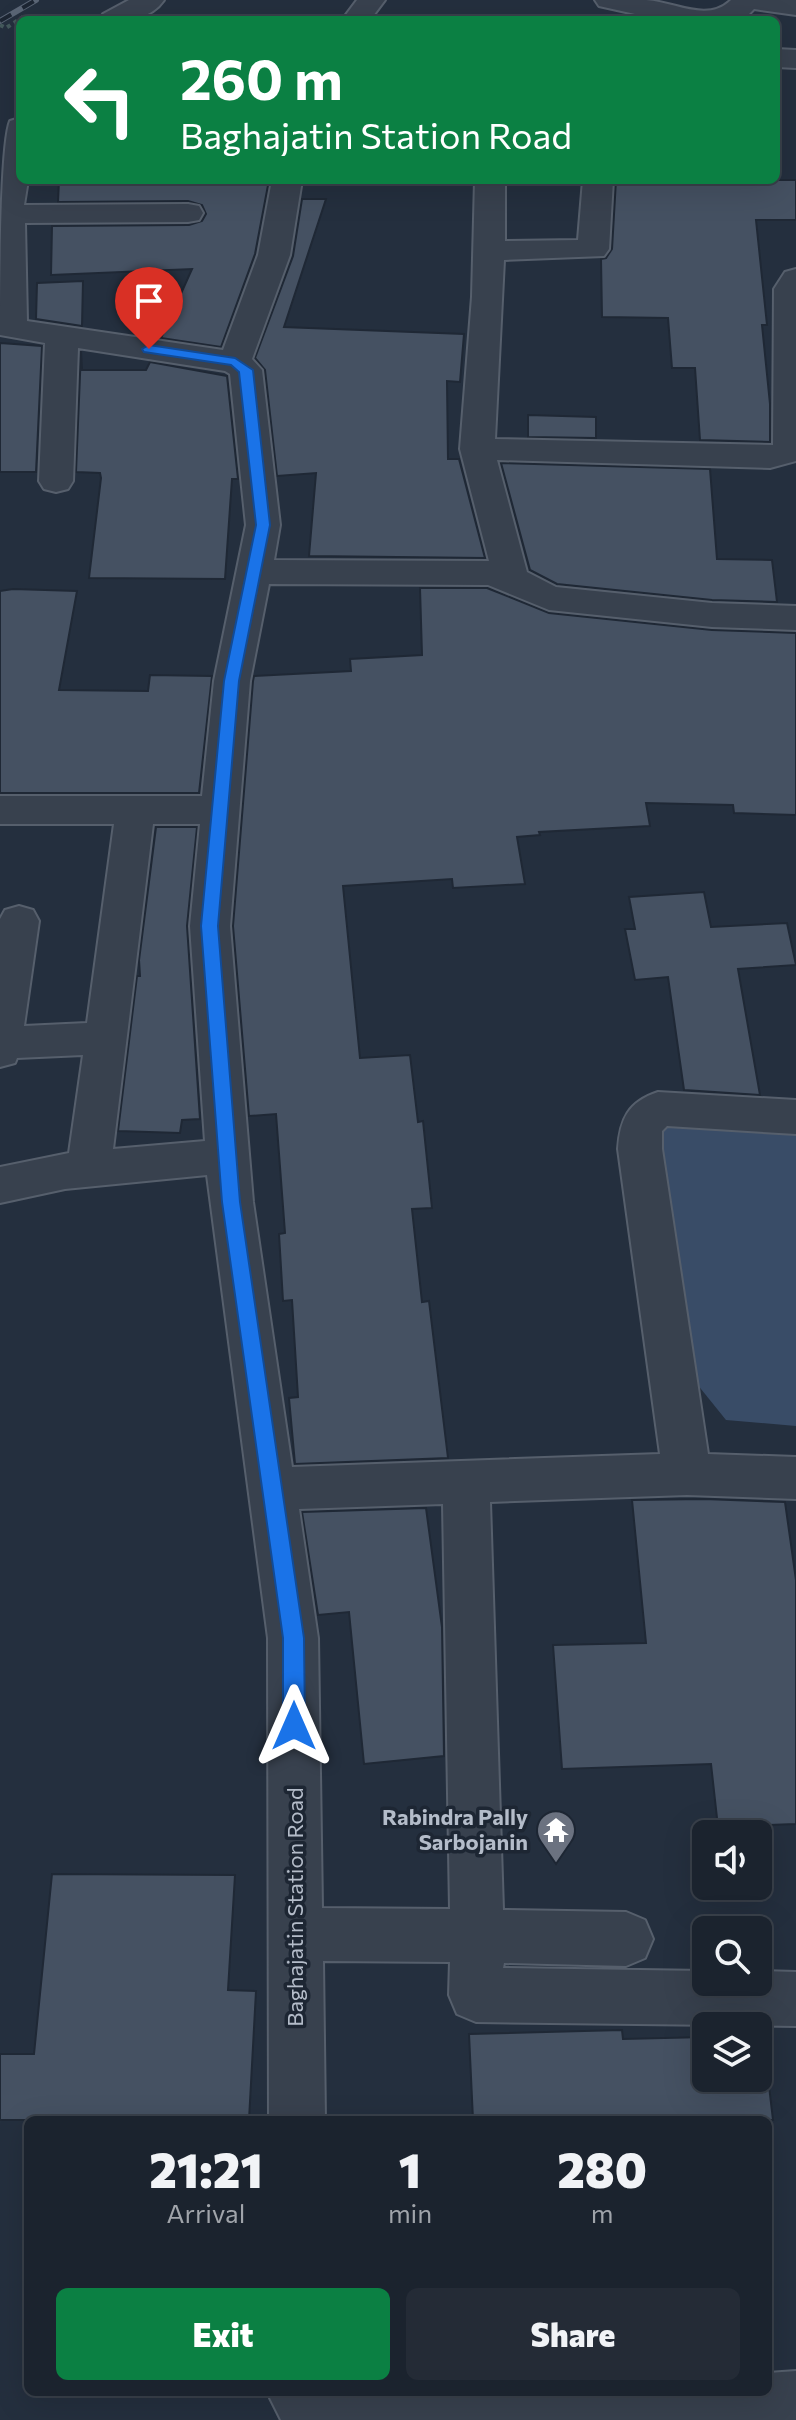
<!DOCTYPE html>
<style>
:root{--surface:#1b232e;--page:#242b36;--text:#f1f3f6;--muted:#a0a4aa;--line:#39404a;--accent:#0b8043}
body{margin:0;font-family:Commissioner,sans-serif;background:var(--page);color:var(--text);height:100vh;display:flex;flex-direction:column;font-size:30px;white-space:nowrap}
*{box-sizing:border-box;margin:0}
p{font-size:26px;color:var(--muted)}
.icon{flex:none;width:44px;height:44px;fill:none;stroke:currentColor;stroke-width:2;stroke-linecap:round;stroke-linejoin:round}
.map{position:relative;flex:1;overflow:hidden}
.side{position:absolute;left:24px;top:2116px;width:748px;height:280px;display:flex;flex-direction:column;background:var(--surface);border-radius:12px;box-shadow:0 8px 32px #0002,0 0 0 2px var(--line)}
.side>*{flex:none}
.guide{position:absolute;left:16px;top:16px;width:764px;height:168px;border-radius:12px;box-shadow:0 8px 32px #0002,0 0 0 2px var(--line);background:#0b8043;color:#fff;overflow:hidden}
.fabs{position:absolute;left:692px;top:1820px;display:grid;gap:16px}
.fabs a{display:grid;place-items:center;width:80px;height:80px;border-radius:12px;background:var(--surface);box-shadow:0 8px 32px #0002,0 0 0 2px var(--line);font-size:40px}
.pin{position:absolute;display:grid;place-items:center;width:68px;height:68px;color:#fff;margin:-82px -34px;border-radius:50% 50% 50% 0;rotate:-45deg;box-shadow:0 0 8px #0007}
.pin .icon{rotate:45deg}
.me{position:absolute;width:88px;margin:-44px;rotate:0deg;stroke-linejoin:round;filter:drop-shadow(0 0 6px #0008)}
.turn{display:flex;align-items:center;gap:28px;height:168px;padding:0 32px;font-size:36px}
.turn .icon{width:104px;height:104px;stroke-width:2.5}
.turn b{display:block;font-size:56px;line-height:68px}
.eta{display:flex;justify-content:space-evenly;align-items:center;height:136px;text-align:center}
.eta b{font-size:48px;font-weight:800;line-height:56px}
.action{display:flex;gap:16px;margin-top:auto;padding:16px 32px}
.action a{flex:1;height:92px;border-radius:12px;background:var(--accent);color:#fff;font-size:32px;font-weight:800;line-height:92px;text-align:center}
.action a+a{background:var(--page);color:var(--text)}
.map>svg:first-child{display:block}
</style>
<div class="map">
<svg width="796" height="2420" viewBox="0 0 796 2420">
<rect width="100%" height="100%" fill="#242f3e"/>
<!-- water -->
<path fill="#394c67" d="M661 1117 796 1133V1426L726 1420 672 1353 641 1134Z"/>
<!-- building -->
<g fill="#455162" stroke="#1f2835" stroke-width="2">
<path d="M59 180H269L255 254 221 347 161 338 192 269 51 275 52 226 189 225 202 221 206 214 202 205 188 201 58 202Z"/>
<path d="M616 180H796V220H756L767 325H762L770 404V442L700 440 695 368H672L668 318 602 317 601 259 606 258 612 249Z"/>
<path d="M302 199H326L284 327 464 334 460 382 447 381 448 459H459L485 558 309 556 316 473 277 476 265 370 255 358 293 256Z"/>
<path d="M83 281 82 326 36 319 37 283Z"/>
<path d="M0 343 42 346 36 472H0Z"/>
<path d="M81 351 82 370H146L150 362 227 376 238 479H232L225 579 89 578 101 478 100 473 76 472Z"/>
<path d="M528 415 596 417V438L528 437Z"/>
<path d="M501 463 710 469 717 559 772 560 777 602 712 600 557 584 530 570Z"/>
<path d="M420 588H487L549 613 712 630 796 633V815L734 813 733 805 646 803 650 826 539 832 540 835 517 837 525 884 453 888 452 879 343 886 360 1058 410 1055 418 1122 423 1121 432 1208 412 1209 422 1302 429 1301 448 1458 295 1464 289 1398 298 1397 292 1300 283 1301 279 1234 285 1233 276 1114 249 1116 233 926 253 681 254 676 351 671 350 659 422 655Z"/>
<path d="M13 589 77 591 59 690 148 691 150 675 212 676 199 793H0V591Z"/>
<path d="M156 827H197L187 926 200 1119 182 1120 180 1133 118 1131 137 976H140L139 960Z"/>
<path d="M704 892 711 927 787 923 796 965 738 969 760 1095 684 1090 668 977 635 980 625 929H635L629 897Z"/>
<path d="M704 1499 785 1502 796 1580V1824L718 1827 711 1764 562 1769 553 1645 646 1643 632 1500Z"/>
<path d="M426 1508 442 1627 444 1756 364 1764 349 1612 318 1615 302 1512Z"/>
<path d="M52 1874 235 1875 228 1990 256 1991 249 2120H0V2054H34Z"/>
<path d="M622 2030 623 2039 706 2037V2078H758V2035H763L773 2120H644V2117L473 2120 469 2034Z"/>
</g>
<g fill="none" stroke-linecap="round" stroke-linejoin="round">
<!-- minor casing -->
<g stroke="#565f6c" stroke-width="4">
<g id="minor">
<path d="M129 0H164C149 22 122 20 99 20L103 14Z"/>
<path d="M357 0H385L370 20H342Z"/>
<path d="M595 0C612 0 630 0 646 0 675 2 708 23 731 0H796V15L754 9 743 20H662L599 6Z"/>
<path d="M776 49 796 50V68L776 67Z"/>
<path d="M20 118V180H28L24 205 188 204 199 206 203 213 199 220 188 222 25 223 27 321 223 350 258 255 272 180H302L290 255 252 359 262 370 280 525 274 560 489 561 460 449 472 297 475 180H505V241L578 240 583 180H613L609 249 604 256 504 260 495 439 773 445 774 289 785 272 796 269V461L770 468 497 460 527 572 556 587 712 603 796 606V630L712 627 549 610 488 585 269 584 250 681 230 926 253 1202 292 1467 660 1454 618 1149C620 1119 628 1102 658 1092L796 1100V1134L667 1126 662 1131V1149L708 1454 796 1457V1499L687 1495 490 1502 503 1910 626 1912 645 1920 653 1939 645 1958 626 1966 504 1963 503 1968 706 1971V1982H758V1971L796 1972V2026L476 2022 457 2014 449 1995 450 1962 323 1961 325 2120H269L268 1638 207 1175 65 1189 0 1203V1167L69 1153 83 1055 17 1058 15 1063 0 1067V919L5 910 19 906 33 910 39 921 24 1026 87 1023 114 824H0V796H202L214 681 246 525 230 374 225 371 78 348 73 481 68 489 56 492 44 489 39 481 45 343 0 335C0 297 0 145 10 121ZM153 824H200L190 926 205 1141 113 1149ZM443 1504 450 1909 322 1908 318 1638 299 1509Z"/>
<path d="M796 2371V2420H281L270 2398 273 2392H768V2373Z"/>
</g>
</g>
<!-- path -->
<path stroke="#44595c" stroke-width="4" stroke-dasharray="4 4" stroke-linecap="butt" d="M0 25 6 28 23 17"/>
<!-- minor -->
<use href="#minor" fill="#38414e" fill-rule="evenodd"/>
<!-- rail casing -->
<g stroke="#5a6575" stroke-width="6">
<path id="rail" d="M0 21 36 0"/>
</g>
<!-- rail -->
<use href="#rail" stroke="#1d2633" stroke-width="4" stroke-dasharray="13" stroke-linecap="butt"/>
</g>
<!-- route -->
<path fill="#1a73e8" stroke="#114b97" stroke-width="2" d="M149 345 235 358 253 370 270 525 239 681 218 926 240 1202 304 1638 305 1726 301 1733 294 1736 287 1733 283 1726V1638L222 1202 201 926 224 681 256 525 239 372 231 365 144 352 142 349Z"/>
<!-- icons -->
<defs>
<g id="temple-pin" transform="scale(2)"><path d="M0 17L-7.5 6A9.5 9.5 0 1 1 7.5 6Z" fill="#6b7280" stroke="#1d2633"/><path d="M0-6L5-2H3V0L6.5 2.5H4V6H1.5V3h-3V6H-4V2.5H-6.5L-3 0V-2H-5Z" fill="#fff"/></g>
</defs>
<g fill-rule="evenodd">
<use href="#temple-pin" x="556" y="1830"/>
</g>
<g text-anchor="middle" stroke-width="7" stroke-linejoin="round" paint-order="stroke">
<!-- poi labels -->
<g font-size="22" font-weight="bold" fill="#b4bcc9" stroke="#1d2633" text-anchor="end">
<text x="528" y="1825">Rabindra Pally<tspan x="528" dy="25">Sarbojanin</tspan></text>
</g>
<!-- street labels -->
<g font-size="22" fill="#b4bcc9" stroke="#1d2633">
<text transform="translate(295 1907) rotate(-90)" y="8">Baghajatin Station Road</text>
</g>
</g>
</svg>
<div class="fabs">
<a><svg class="icon" aria-label="sound" viewBox="0 0 24 24"><path d="M4 9h4l5-4v14l-5-4H4zM17 9q2 3 0 6"/></svg></a>
<a><svg class="icon" aria-label="search" viewBox="0 0 24 24"><circle cx="10" cy="10" r="6"/><path d="M15 15l6 6"/></svg></a>
<a><svg class="icon" aria-label="layers" viewBox="0 0 24 24"><path d="M12 4l9 5-9 5-9-5zM3 14l9 5 9-5"/></svg></a>
</div>
<div class="pin" style="left:149px;top:349px;background:#d93025"><svg class="icon" aria-label="arrive" viewBox="0 0 24 24"><path d="M6 21V4h12l-3 4 3 4H6"/></svg></div>
<svg class="me" style="left:294px;top:1726px" viewBox="-20 -20 40 40"><path d="M0-17L14 15 0 8-14 15z" fill="#1a73e8" stroke="#fff" stroke-width="4"/></svg>
<div class="guide">
<div class="turn"><svg class="icon" aria-label="left" viewBox="0 0 24 24"><path d="M17 20v-9H6M10 6l-5 5 5 5"/></svg><div><b>260 m</b>Baghajatin Station Road</div></div>
</div>
<section class="side">
<div class="eta">
<div><b>21:21</b><p>Arrival</p></div>
<div><b>1</b><p>min</p></div>
<div><b>280</b><p>m</p></div>
</div>
<div class="action"><a>Exit</a><a>Share</a></div>
</section>
</div>
